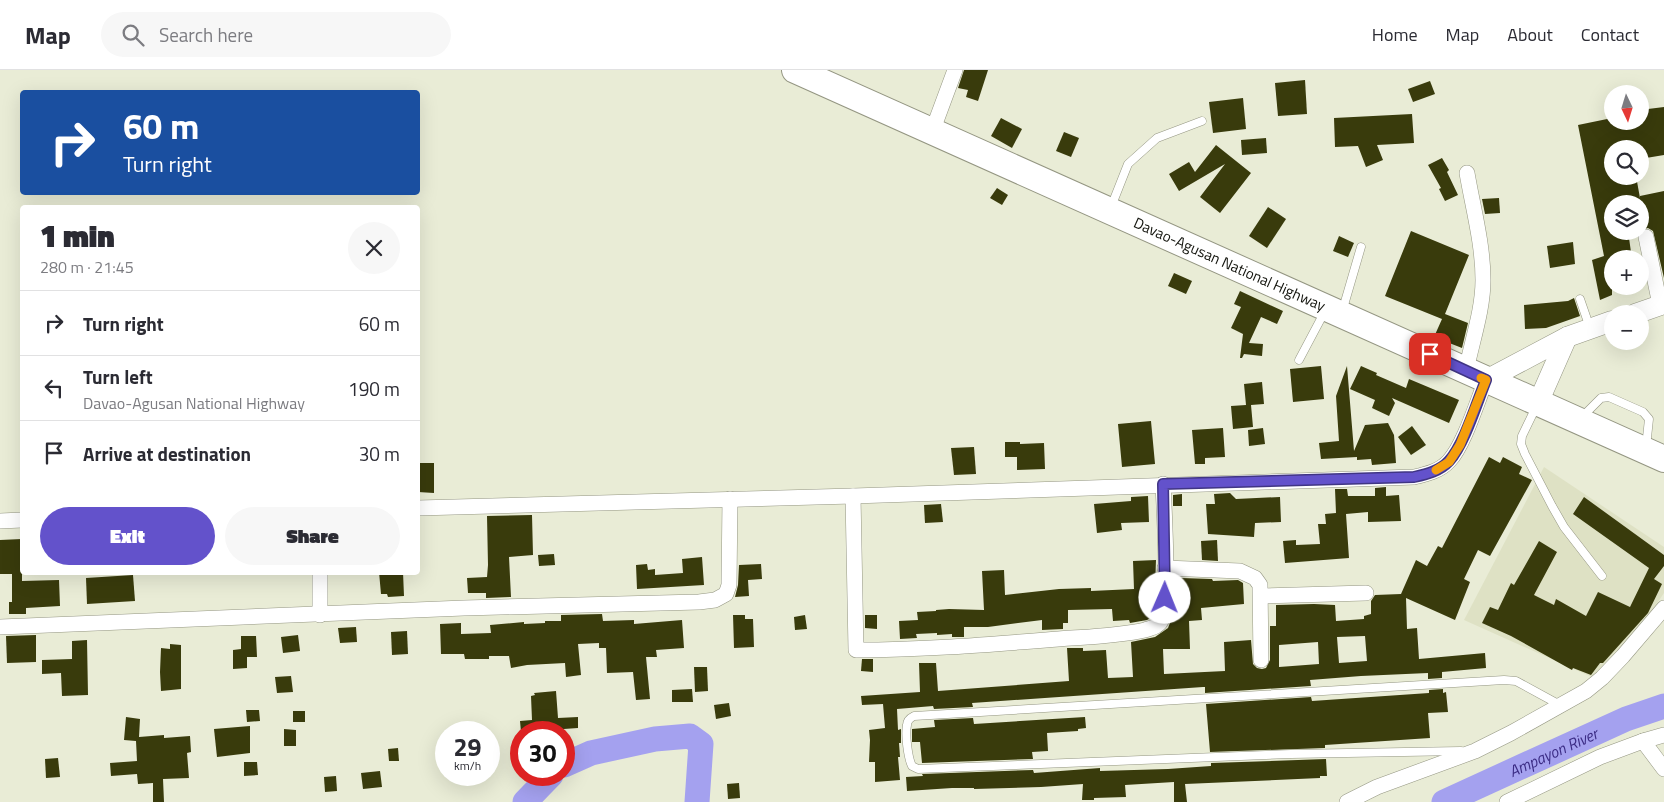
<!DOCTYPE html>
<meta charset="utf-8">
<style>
:root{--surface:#fff;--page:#f7f7f7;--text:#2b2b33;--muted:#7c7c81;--line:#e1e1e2;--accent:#6352cb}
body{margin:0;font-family:"Titillium Web",sans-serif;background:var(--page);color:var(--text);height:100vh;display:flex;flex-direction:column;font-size:19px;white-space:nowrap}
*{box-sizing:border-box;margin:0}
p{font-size:16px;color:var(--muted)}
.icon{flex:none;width:28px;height:28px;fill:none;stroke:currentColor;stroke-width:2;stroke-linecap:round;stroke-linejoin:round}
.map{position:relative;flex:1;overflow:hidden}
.panel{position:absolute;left:20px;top:135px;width:400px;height:370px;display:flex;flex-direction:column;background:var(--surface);border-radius:5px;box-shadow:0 5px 20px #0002}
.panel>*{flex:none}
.banner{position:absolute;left:20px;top:20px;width:400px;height:105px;border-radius:5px;box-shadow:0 5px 20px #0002;background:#1a4fa0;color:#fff;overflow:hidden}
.needle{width:32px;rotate:176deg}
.fabs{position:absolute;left:1604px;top:15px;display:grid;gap:10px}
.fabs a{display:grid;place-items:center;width:45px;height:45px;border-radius:50%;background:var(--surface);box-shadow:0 5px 20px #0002;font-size:25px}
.speed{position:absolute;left:435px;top:651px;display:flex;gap:10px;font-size:25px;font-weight:700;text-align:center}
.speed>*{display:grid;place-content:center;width:65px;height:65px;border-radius:50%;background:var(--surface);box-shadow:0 5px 20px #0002;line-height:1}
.speed small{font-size:12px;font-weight:400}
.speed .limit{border:8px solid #d22;background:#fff;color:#111}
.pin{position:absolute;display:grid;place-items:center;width:42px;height:42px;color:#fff;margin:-21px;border-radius:10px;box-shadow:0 2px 8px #0006}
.me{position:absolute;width:55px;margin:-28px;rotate:1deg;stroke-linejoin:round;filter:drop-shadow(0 0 4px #0008)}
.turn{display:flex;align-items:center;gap:18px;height:105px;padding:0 20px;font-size:22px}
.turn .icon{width:65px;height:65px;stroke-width:2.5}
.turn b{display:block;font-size:35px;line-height:42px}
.round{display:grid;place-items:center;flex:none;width:52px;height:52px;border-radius:26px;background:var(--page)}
.head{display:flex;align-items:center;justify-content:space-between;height:85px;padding:0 20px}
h1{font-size:30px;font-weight:800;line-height:38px}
.action{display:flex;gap:10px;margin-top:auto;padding:10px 20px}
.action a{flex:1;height:58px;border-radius:30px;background:var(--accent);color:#fff;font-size:20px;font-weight:800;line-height:58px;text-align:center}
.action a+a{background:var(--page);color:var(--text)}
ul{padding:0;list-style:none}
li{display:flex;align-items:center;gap:15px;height:65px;padding:0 20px;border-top:1px solid var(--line)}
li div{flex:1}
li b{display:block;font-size:19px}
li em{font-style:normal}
header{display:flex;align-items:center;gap:30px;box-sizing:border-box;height:70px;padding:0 25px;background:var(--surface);border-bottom:1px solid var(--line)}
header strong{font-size:24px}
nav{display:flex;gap:28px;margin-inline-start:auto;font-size:18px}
.search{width:350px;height:45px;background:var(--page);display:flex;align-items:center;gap:12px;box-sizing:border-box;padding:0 18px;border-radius:28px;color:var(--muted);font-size:19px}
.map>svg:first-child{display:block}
</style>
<header>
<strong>Map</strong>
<div class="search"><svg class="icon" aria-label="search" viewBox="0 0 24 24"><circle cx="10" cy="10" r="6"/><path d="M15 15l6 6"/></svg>Search here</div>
<nav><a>Home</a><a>Map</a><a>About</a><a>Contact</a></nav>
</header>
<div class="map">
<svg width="1664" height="732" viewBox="0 0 1664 732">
<rect width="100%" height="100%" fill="#e9ecd6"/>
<!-- built -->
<path fill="#dee1c4" d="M1544 397 1664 477V523L1645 551 1594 608 1464 550Z"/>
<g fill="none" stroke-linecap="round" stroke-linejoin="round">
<!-- river -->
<g stroke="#a4a1ef" stroke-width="25">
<path d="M564 695 591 683 655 669 690 666 701 674 697 732"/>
<path d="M525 732 551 705"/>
<path id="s1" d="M1444 732 1626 649 1664 636"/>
</g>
</g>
<!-- building -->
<g fill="#393b0c" fill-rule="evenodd">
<path d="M964 0H988L978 31 966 27 968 20 958 18Z"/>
<path d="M1305 10 1307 44 1278 46 1275 13Z"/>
<path d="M1430 11 1435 24 1413 32 1408 19Z"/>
<path d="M1243 28 1246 59 1213 63 1209 32Z"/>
<path d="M1664 37V85L1640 89V79H1612V106H1636L1640 128V126L1664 121V208L1653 161 1648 158 1640 160V134H1612V161H1628L1632 189H1612V225L1600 230 1592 190 1604 186 1578 55 1612 48V51H1640V40Z"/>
<path d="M1412 44 1414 73 1377 75 1383 90 1366 97 1358 76 1335 77 1334 48Z"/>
<path d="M1001 48 1022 59 1012 78 991 66Z"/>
<path d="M1064 62 1079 68 1071 87 1056 81Z"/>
<path d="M1266 68 1267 83 1242 85 1241 70Z"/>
<path d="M1216 75 1251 103 1220 143 1200 127 1225 94 1179 121 1169 104 1189 92 1195 102Z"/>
<path d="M1442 88 1449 100 1447 102 1458 125 1445 131 1439 119 1441 118 1428 95Z"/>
<path d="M997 118 1008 125 1002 135 990 128Z"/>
<path d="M1499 128 1500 143 1485 144 1482 129Z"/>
<path d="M1268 137 1286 149 1267 178 1249 166Z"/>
<path d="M1411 161 1469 185 1445 244 1468 253 1462 278 1434 267 1442 249 1385 226Z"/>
<path d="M1339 166 1354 173 1348 187 1333 181Z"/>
<path d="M1573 172 1575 194 1550 198 1547 176Z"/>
<path d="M1174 203 1192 211 1186 224 1168 216Z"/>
<path d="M1240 221 1283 241 1277 254 1261 247 1249 273 1263 274 1262 286 1244 284 1242 288H1240L1243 264 1231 258 1241 237 1234 234Z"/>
<path d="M1574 228 1580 246 1546 258 1525 259 1524 235 1568 231Z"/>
<path d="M1321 296 1324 329 1293 332 1290 299Z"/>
<path d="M1347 296 1354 381 1365 355 1388 353 1394 365 1396 393 1372 395 1371 389 1357 390V387L1321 389 1319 373 1339 371 1336 326Z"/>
<path d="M1361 296 1377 303 1376 305 1406 318 1409 309 1459 330 1449 353 1392 328 1395 333 1389 346 1372 338 1375 330 1350 319Z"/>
<path d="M1262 312 1264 334 1251 335 1253 357 1233 359 1231 336 1246 335 1244 314Z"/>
<path d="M1151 351 1155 394 1122 397 1118 354Z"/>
<path d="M1412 356 1426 375 1411 385 1398 367Z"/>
<path d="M1223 358 1225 387 1205 388V394H1195L1192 360Z"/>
<path d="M1263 358 1265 374 1249 376 1248 360Z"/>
<path d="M1005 372H1020V374L1044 373 1045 399 1017 400V387H1005Z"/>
<path d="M974 377 976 404 954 405 951 378Z"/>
<path d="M1489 387 1500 393 1503 387 1522 397 1519 404 1532 410 1490 486 1478 480 1464 509 1470 512 1455 550 1406 528 1407 559 1417 558 1419 589 1485 583 1486 598 1442 602V608L1428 609V603L1361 606 1310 610 1311 616 1205 623V617H1203L972 633 973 637 934 639 933 636 897 639 898 660 901 659V673H899L900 687H898L900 710 875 712V692H869L870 670 869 660 885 658 883 634 862 635 861 626 920 622 919 593H936L938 621 1069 611 1067 578H1083V581L1106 580 1108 608 1133 607 1131 572 1155 567 1168 558 1173 545 1174 537H1182L1181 508 1212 509 1213 511 1238 510 1243 513 1244 534 1201 538 1202 550 1189 551 1190 579H1163L1164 604 1225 601 1224 572 1251 570 1253 594 1257 598 1262 599 1266 598 1270 590V556H1276V535L1314 534 1335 535 1336 551 1364 549V546L1371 544V531L1375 525 1401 524 1416 490 1427 496 1438 476 1442 478ZM1365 566 1367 591 1339 593 1337 567ZM1318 572 1319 594 1279 597V575Z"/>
<path d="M418 393H434V423L418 422Z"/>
<path d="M1386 417V426L1399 425 1401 451 1368 452V442L1346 444 1349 488 1285 493 1283 471 1296 470V475L1320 474 1318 454H1326L1325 444 1336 443 1335 419H1347L1348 426H1375V418Z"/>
<path d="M1230 423 1236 429 1280 427 1281 452 1255 453 1254 467 1208 464 1206 434H1215L1214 424Z"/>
<path d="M1182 424V436H1173V425Z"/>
<path d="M1148 426 1149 452 1121 453 1122 460 1097 463 1094 434 1131 431V427Z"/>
<path d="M1584 427 1664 485V496L1654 509 1662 514 1648 543 1603 593H1600L1591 605 1573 598 1572 600 1511 566 1482 553 1490 537 1498 540 1511 513 1514 515 1539 471 1557 482 1534 525 1554 535 1556 529 1586 546 1598 522 1630 537 1649 498 1573 444Z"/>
<path d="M941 434 943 452 925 453 924 435Z"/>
<path d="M532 445 533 485 509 487 511 527 486 528V523H468L467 508 487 507 488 495 487 446Z"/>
<path d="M22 469V511L59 510 60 536 26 538V544H9V532H12V504H0V470Z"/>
<path d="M1217 470 1218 491 1202 490 1201 471Z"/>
<path d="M554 484 555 495 539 496 538 485Z"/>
<path d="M702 487 704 515 637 519 636 495 647 494 648 500 655 499V505L683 503 682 489Z"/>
<path d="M1156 490 1154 541 1152 547 1147 550 1130 553 1129 550 1113 551 1112 539 1068 540V553H1063V559L1042 560V550L988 557H964V567H952V564L937 565V563L916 564 917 568 900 569 899 551 918 550 917 542 936 541V540L949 539 984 540 982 501 1004 500 1005 525 1059 519 1091 518V521L1134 519 1133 491Z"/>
<path d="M761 494 762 509 748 510 749 526 735 527 738 515 739 495Z"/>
<path d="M379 502H403L404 526 388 527 387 524H381Z"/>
<path d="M133 505 135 531 87 534 86 508Z"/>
<path d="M602 544 603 551 634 550V554L682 550 684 578 656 580 657 587H646L650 629 636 630 633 602 607 603 606 578H599V573L578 574 581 605 566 607 565 593 527 595 511 598 509 586H489V589H465L464 584H441L440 554 461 553V564L491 563 490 555 524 552V554L545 553V551H561V545Z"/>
<path d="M733 545H745V549H753L754 577 734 578Z"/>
<path d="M805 545 807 559 795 560 794 547Z"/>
<path d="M865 545H877V559L865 558Z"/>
<path d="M356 557 357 572 340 573 338 558Z"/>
<path d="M407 561 408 584 392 585 391 562Z"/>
<path d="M36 565V592L7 593 6 566Z"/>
<path d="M298 565 300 581 283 583 281 567Z"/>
<path d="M241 566H256L257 587H247V598L233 599V580L241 579Z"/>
<path d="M87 570 88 625 62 626 61 603 42 604V590L72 589V571Z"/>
<path d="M170 574 181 575V619L161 621 160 602 161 578 170 579Z"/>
<path d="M862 589H873V602L861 601Z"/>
<path d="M694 597H707L708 621 695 622Z"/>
<path d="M291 606 293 622 277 623 275 607Z"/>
<path d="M692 619 693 632H672V620Z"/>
<path d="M1443 619V623L1446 622 1448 642 1428 643 1430 668 1325 675V678L1210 682 1206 634 1311 627 1312 631 1429 623V620Z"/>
<path d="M556 621 558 648 578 647V658L521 662 520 651 532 650 531 626 535 625 534 623Z"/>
<path d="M729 633 731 646 716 649 714 635Z"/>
<path d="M246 640H259L260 651 247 652Z"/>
<rect x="293" y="641" width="12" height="11"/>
<path d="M126 647 140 649 139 667 164 665V668L190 666 191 682 187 683 189 708 163 709 164 732H153V713L138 714 137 704 111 706 110 693 137 691 136 671 124 670Z"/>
<path d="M1085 647 1086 658 1078 659V661L1047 663 1048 681 1032 682 1033 689 922 693 920 672H912V659L935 657 934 650 973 648 974 654Z"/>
<path d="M250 656V683L217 687 214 659Z"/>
<path d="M284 659 296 660V676H284Z"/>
<path d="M398 678 399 691H389L388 679Z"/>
<path d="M58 688 60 707 46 708 45 689Z"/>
<path d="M1326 689 1327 706H1320V708L1185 714 1187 732H1174V712L1125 715 1126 727 1094 728V730H1082L1083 714 1041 717 974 719V718H952L907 721 906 707 923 706 922 704 1033 700 1034 703 1100 698V701L1168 699 1211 696V693Z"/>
<path d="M244 692H257L258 705 244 706Z"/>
<path d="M380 701 382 717 363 719 361 703Z"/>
<path d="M336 706 337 721 325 722 324 707Z"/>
<path d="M739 713 740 728 728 729 727 714Z"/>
</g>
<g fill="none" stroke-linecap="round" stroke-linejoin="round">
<!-- lane casing -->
<g stroke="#949682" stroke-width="9">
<g id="lane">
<path d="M1111 137 1128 94 1157 68 1202 51"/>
<path d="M1580 229 1590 258"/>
<path d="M1342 242 1361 177"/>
<path d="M1299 290 1325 241"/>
<path d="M1536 337 1522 366 1521 374 1525 384 1552 436 1564 457 1602 506"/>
<path d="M1581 348 1601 328 1609 327 1643 342 1649 349 1646 377"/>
<path d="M1461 681 1291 684 918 699 912 696C908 688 905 665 907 655 907 650 910 648 914 646L1504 610 1516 611 1560 635"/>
</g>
</g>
<!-- street casing -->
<g stroke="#949682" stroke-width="16">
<g id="street">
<path d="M932 62 955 0"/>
<path d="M1646 167 1660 235"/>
<path d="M1466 301C1472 271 1483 240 1483 210 1483 174 1473 138 1467 103"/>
<path d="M853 426 856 580C920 580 983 575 1046 570 1079 567 1113 567 1145 560 1151 558 1158 557 1161 551 1170 539 1164 436 1163 414"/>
<path d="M418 438 853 426 1414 407C1427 404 1440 401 1449 391 1464 375 1477 332 1486 310"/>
<path d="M0 451 22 450"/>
<path d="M1165 498 1240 501 1255 508 1260 515 1261 590"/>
<path d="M320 502V545"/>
<path d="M1261 526 1366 523"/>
<path d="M0 557 464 538 699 532 715 530 726 524 729 515 730 429"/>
<path d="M1643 671 1664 665"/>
<path d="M1347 732 1377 717 1475 681 1511 663 1586 621 1602 608 1623 586 1664 538"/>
<path d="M1507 732 1600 687 1643 671 1664 699"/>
</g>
</g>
<!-- secondary casing -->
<g stroke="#949682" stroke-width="21">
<g id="secondary">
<path d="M1635 244 1664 234"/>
<path d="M1486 310 1567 267 1612 251"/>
<path d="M1538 333 1567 267"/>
</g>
</g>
<!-- highway casing -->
<g stroke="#949682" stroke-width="28">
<g id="highway">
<path id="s2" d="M795 0 1664 389"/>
</g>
</g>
<!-- lane -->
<use href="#lane" stroke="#fff" stroke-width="8"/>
<!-- street -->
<use href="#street" stroke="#fff" stroke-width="15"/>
<!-- secondary -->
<use href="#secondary" stroke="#fff" stroke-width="20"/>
<!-- highway -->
<use href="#highway" stroke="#fff" stroke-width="26"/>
</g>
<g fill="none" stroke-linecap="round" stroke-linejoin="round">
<!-- route casing -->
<g stroke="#403584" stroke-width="12">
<path id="route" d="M1165 528 1163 414 1414 407C1427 404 1440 401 1449 391 1464 375 1477 332 1486 310L1430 284"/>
</g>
<!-- route -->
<use href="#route" stroke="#6352cb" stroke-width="9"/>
<!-- slow -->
<path stroke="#f59e0b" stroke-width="9" d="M1436 400 1449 392 1460 375 1486 310 1481 308"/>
</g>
<g text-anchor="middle" stroke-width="5" stroke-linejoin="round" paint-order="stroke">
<!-- street labels -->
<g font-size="15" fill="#12130c" stroke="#fff">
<text dy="5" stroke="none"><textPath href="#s2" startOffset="476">Davao-Agusan National Highway</textPath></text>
</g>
<!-- water labels -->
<g font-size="16" font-style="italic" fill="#3c2d85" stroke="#fff">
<text dy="6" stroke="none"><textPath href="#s1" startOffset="120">Ampayon River</textPath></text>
</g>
</g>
</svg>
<div class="fabs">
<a><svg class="needle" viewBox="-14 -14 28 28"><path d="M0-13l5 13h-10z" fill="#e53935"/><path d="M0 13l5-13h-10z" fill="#7c7c81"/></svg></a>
<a><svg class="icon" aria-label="search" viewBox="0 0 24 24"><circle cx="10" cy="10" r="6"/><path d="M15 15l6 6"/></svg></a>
<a><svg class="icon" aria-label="layers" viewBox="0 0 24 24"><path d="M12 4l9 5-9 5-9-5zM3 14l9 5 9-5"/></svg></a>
<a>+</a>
<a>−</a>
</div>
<div class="speed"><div>29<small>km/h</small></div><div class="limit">30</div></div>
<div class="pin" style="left:1430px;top:284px;background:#d93025"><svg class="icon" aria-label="arrive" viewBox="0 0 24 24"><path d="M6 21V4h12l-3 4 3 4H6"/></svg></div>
<svg class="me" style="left:1165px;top:528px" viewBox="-20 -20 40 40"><circle r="19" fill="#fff"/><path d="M0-13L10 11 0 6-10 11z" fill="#6352cb"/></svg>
<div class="banner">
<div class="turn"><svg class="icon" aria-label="right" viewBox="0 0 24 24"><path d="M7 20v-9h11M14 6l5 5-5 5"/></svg><div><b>60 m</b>Turn right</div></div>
</div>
<section class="panel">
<div class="head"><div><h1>1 min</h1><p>280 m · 21:45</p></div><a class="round"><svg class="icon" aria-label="close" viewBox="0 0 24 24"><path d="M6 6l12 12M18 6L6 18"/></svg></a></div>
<ul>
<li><svg class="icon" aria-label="right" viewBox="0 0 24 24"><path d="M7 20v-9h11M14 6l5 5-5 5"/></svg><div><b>Turn right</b></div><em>60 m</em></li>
<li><svg class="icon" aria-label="left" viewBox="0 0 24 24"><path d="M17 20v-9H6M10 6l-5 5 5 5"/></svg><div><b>Turn left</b><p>Davao-Agusan National Highway</p></div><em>190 m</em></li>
<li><svg class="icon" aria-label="arrive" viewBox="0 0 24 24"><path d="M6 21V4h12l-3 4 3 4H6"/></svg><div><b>Arrive at destination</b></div><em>30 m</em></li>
</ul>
<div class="action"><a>Exit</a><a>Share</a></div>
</section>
</div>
